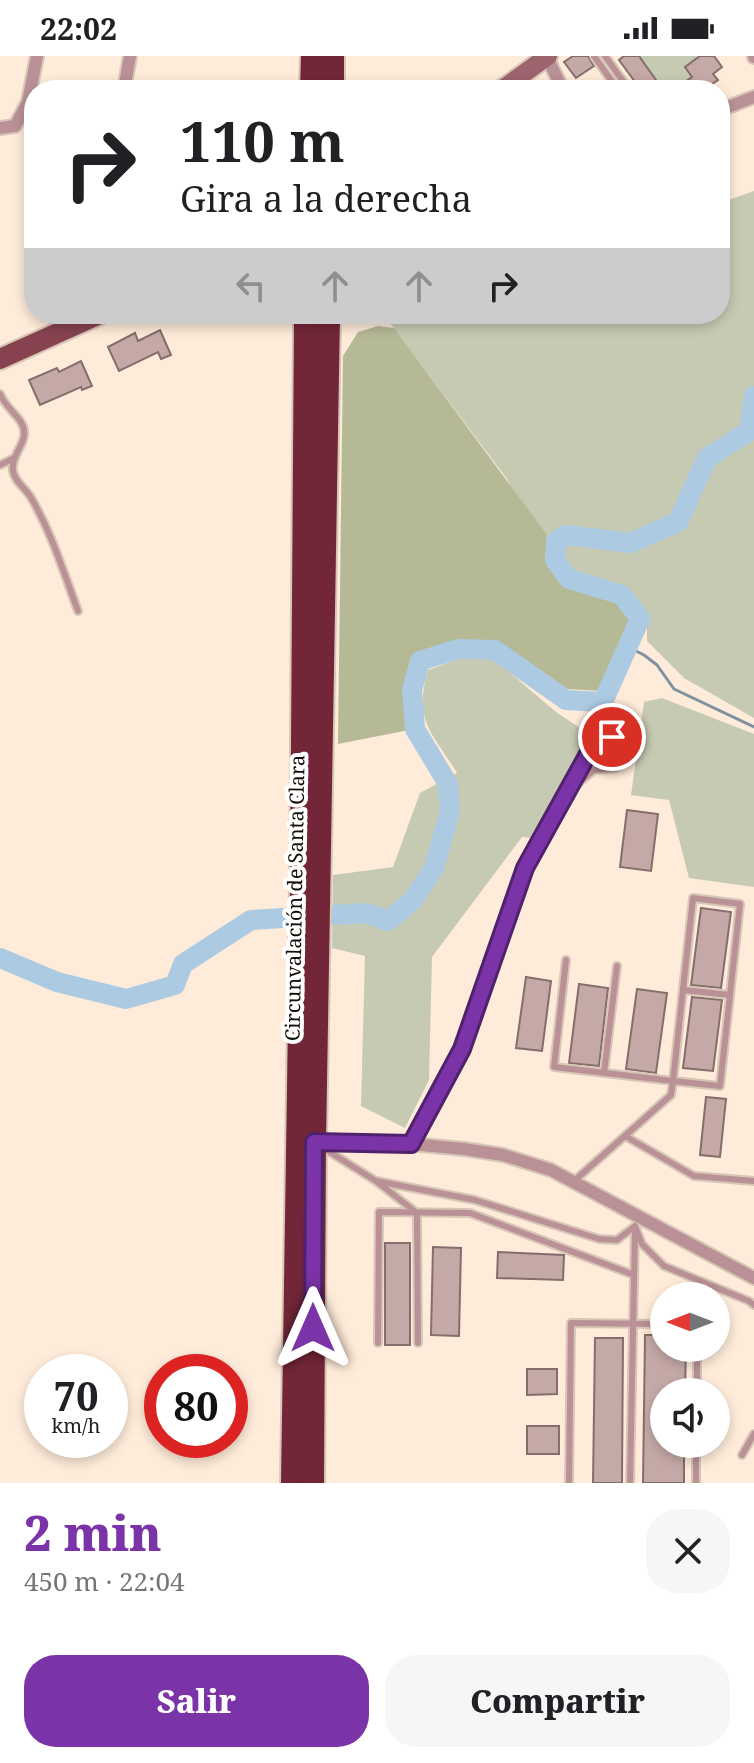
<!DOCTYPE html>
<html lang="es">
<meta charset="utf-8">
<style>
:root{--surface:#fff;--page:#f6f6f6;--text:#202124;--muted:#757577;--accent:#7b34a7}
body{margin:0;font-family:"Noto Serif",serif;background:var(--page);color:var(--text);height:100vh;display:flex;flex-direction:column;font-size:30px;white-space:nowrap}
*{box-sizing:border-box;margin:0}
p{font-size:26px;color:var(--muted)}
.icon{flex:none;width:44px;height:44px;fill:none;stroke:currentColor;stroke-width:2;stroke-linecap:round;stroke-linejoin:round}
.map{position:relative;height:1427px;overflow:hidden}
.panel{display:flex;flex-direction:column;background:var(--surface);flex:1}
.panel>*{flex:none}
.banner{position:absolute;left:24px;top:24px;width:706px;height:244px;border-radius:32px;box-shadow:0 4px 12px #0003;background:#fff;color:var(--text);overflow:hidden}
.needle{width:52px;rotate:270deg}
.fabs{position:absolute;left:650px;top:1226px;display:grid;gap:16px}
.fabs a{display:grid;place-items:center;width:80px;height:80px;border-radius:50%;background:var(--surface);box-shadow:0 4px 12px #0003;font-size:40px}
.speed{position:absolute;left:24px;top:1298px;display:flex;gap:16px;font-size:40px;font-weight:700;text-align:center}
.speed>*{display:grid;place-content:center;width:104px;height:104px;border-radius:50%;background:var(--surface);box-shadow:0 4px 12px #0003;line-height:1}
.speed small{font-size:20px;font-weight:400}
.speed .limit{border:12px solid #d22;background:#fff;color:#111}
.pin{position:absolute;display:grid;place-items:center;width:68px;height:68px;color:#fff;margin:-34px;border:4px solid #fff;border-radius:50%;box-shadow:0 2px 8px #0007}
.me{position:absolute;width:88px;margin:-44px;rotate:0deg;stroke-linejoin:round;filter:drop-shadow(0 0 6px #0008)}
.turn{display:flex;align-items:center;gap:28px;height:168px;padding:0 24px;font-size:36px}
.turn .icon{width:104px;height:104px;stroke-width:2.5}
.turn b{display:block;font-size:56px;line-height:68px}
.lanes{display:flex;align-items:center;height:76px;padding:0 24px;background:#0003;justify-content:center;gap:40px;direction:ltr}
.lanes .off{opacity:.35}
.round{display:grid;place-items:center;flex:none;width:84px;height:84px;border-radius:32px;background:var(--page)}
.headline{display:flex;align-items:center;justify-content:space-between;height:136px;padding:0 24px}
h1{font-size:48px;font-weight:800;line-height:60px;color:var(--accent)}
.cta{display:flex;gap:16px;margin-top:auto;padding:16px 24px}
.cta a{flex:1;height:92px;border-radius:32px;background:var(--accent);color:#fff;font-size:32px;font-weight:800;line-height:92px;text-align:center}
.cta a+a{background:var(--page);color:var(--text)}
.status{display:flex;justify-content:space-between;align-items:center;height:56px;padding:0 40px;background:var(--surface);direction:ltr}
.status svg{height:22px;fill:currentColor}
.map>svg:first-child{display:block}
</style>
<div class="status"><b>22:02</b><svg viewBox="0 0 49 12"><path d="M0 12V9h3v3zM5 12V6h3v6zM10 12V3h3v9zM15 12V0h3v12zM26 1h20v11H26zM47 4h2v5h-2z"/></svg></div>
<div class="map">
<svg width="754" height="1427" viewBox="0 0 754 1427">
<rect width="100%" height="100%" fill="#feebd9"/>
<!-- green -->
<g fill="#c7cab3">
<path d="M639 0H700L685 11 692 21 673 34H663Z"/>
<path d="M754 135V662L684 622 647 585V560L617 528 574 517 548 480 545 504 507 423 383 258H720V147Z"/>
<path d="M461 602 494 603 556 656 589 678 535 782 522 781 432 901 429 1024 405 1072 361 1050 365 900 332 892 333 819 393 811 420 737 457 717C432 675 413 666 428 614Z"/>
<path d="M662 642 754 678V831L689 822 669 744 631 739 644 646Z"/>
</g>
<!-- forest -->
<path fill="#b5b996" d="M378 270 394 272 547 479 545 504 563 526 617 546 631 566 602 635 567 633 500 587 459 586 418 599 406 636 409 674 338 688 343 300 358 276Z"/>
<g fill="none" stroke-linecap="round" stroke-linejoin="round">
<!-- stream -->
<path stroke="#7e92a1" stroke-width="3" d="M628 591 644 599 657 609 674 633 754 671"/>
<!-- river -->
<path stroke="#accbe3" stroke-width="20" d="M0 902 57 926 126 943 175 929 183 908 251 864 366 857 388 865 413 844 434 812 450 755 448 728 415 673 412 634 420 605 458 593 495 594 566 644 603 646 640 563 622 539 569 523 555 504 556 486 566 479 630 487 678 466 707 402 749 375 754 340"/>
</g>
<!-- building -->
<g fill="#c5a9a7" stroke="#856d6b" stroke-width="2">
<path d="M573 0H588L594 10 576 22 564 6Z"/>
<path d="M624 0H639L663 34H641L619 4Z"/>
<path d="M700 0H714L722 11 713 18 718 24 703 34H673L692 21 685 11Z"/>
<path d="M160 274 171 299 161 303 158 296 119 315 108 291 135 277 138 285Z"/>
<path d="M81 305 92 330 82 334 81 331 40 349 29 324 57 312 59 316Z"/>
<path d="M627 754 658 758 651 815 620 811Z"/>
<path d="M701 852 731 856 721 932 691 929Z"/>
<path d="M526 921 551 925 542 995 516 992Z"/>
<path d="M579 928 608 932 599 1010 569 1007Z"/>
<path d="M637 933 667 937 656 1017 626 1013Z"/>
<path d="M692 941 722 944 713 1015 683 1012Z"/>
<path d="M706 1041 726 1043 720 1101 700 1099Z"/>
<rect x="385" y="1187" width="25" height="102"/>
<path d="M433 1191 461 1192 459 1280 431 1279Z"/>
<path d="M498 1196 564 1199 563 1224 497 1222Z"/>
<path d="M645 1279H664V1292H686L685 1336H664V1388H684V1427H643Z"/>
<path d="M595 1282H623L622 1427H593Z"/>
<path d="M527 1313H557V1338L527 1339Z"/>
<rect x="527" y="1370" width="32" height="28"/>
</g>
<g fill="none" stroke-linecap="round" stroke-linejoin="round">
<!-- lane casing -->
<g stroke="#d8c7b7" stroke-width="10">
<g id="lane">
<path d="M594 0 618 34"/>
<path d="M605 0 628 32 625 34"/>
<path d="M0 338C7 353 16 357 22 368 31 385 10 398 13 415 15 426 24 431 30 440 51 475 64 517 78 555"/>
<path d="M0 409 14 402"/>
<path d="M566 904 554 1011 673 1025 693 842 740 848 720 1030 673 1025 671 1039 574 1125"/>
<path d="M683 934 730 939"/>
<path d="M604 1017 617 910"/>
<path d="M625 1080 694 1120 754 1125"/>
<path d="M411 1088 462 993 525 812 593 689 630 673V702L615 712 594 714 568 736"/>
<path d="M320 1090 376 1125 417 1157 418 1287"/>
<path d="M376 1125 475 1144 599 1183 617 1184 635 1170 642 1188 664 1210 749 1245 754 1249"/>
<path d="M378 1287 379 1156 470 1157 634 1219"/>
<path d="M697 1336V1292"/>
<path d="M742 1399 754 1378"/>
<path d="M569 1427 571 1267 664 1268"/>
<path d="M630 1427 635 1173"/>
<path d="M696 1427V1388"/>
</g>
</g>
<!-- street casing -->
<g stroke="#d8c7b7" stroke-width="16">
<g id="street">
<path d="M754 0V1"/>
<path d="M547 1 563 34"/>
<path d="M124 34 130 0"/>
<path d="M720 54 754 41"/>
<path d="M0 72 15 70 28 46 37 0"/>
<path d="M313 1086 411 1088 464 1093 503 1099 551 1114 754 1222"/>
</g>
</g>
<!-- secondary casing -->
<g stroke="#d8c7b7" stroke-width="22">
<path id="secondary" d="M501 34 548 0"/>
</g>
<!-- primary casing -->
<g stroke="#d8c7b7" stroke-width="24">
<path id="primary" d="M0 303 100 258"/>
</g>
<!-- highway casing -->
<g stroke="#d8c7b7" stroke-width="28">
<g id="highway">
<path d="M312 34 313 0"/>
<path d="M332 34V0"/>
<path d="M293 1427 302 833 306 258"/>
<path d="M312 1427 314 1086 328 258"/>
</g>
</g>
<!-- lane -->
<use href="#lane" stroke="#b99196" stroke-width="6"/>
<!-- street -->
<use href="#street" stroke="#b99196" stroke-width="12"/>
<!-- secondary -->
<use href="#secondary" stroke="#9c646d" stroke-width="18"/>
<!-- primary -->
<use href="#primary" stroke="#86434f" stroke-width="20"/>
<!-- highway -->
<use href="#highway" stroke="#722637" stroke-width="24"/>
</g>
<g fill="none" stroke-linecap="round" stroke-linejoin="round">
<!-- route casing -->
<g stroke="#50226d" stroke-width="20">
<path id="route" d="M313 1272 314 1086 411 1088 462 993 525 812 593 689 612 681"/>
</g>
<!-- route -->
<use href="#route" stroke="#7b34a7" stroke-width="14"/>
</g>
<g text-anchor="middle" stroke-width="8" stroke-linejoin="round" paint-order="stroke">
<!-- street labels -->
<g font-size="20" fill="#130d07" stroke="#fff">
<text transform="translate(295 842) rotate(-89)" y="7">Circunvalación de Santa Clara</text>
</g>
</g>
</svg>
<div class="fabs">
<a><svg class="needle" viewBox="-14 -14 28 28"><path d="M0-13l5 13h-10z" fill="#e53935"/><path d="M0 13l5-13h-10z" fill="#757577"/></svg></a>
<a><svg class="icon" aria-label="sound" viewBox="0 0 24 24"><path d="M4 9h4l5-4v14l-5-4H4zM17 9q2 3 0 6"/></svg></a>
</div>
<div class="speed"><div>70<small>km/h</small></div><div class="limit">80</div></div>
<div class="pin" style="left:612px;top:681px;background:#d93025"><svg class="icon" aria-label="arrive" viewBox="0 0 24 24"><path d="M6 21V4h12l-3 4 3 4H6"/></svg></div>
<svg class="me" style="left:313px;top:1272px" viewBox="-20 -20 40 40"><path d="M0-17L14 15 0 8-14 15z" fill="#7b34a7" stroke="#fff" stroke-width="4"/></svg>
<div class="banner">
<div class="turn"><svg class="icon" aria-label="right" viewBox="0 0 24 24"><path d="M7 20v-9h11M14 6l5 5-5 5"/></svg><div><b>110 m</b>Gira a la derecha</div></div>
<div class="lanes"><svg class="icon off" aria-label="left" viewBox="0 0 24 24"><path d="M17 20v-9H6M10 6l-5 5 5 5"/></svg><svg class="icon off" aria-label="ahead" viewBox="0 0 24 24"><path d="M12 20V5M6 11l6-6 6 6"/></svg><svg class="icon off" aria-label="ahead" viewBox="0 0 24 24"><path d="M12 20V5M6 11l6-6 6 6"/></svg><svg class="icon" aria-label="right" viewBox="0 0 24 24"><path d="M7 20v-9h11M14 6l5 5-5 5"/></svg></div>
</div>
</div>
<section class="panel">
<div class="headline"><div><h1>2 min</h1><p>450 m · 22:04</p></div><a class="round"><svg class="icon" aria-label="close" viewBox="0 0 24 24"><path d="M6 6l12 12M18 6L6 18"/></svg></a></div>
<div class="cta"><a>Salir</a><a>Compartir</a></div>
</section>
